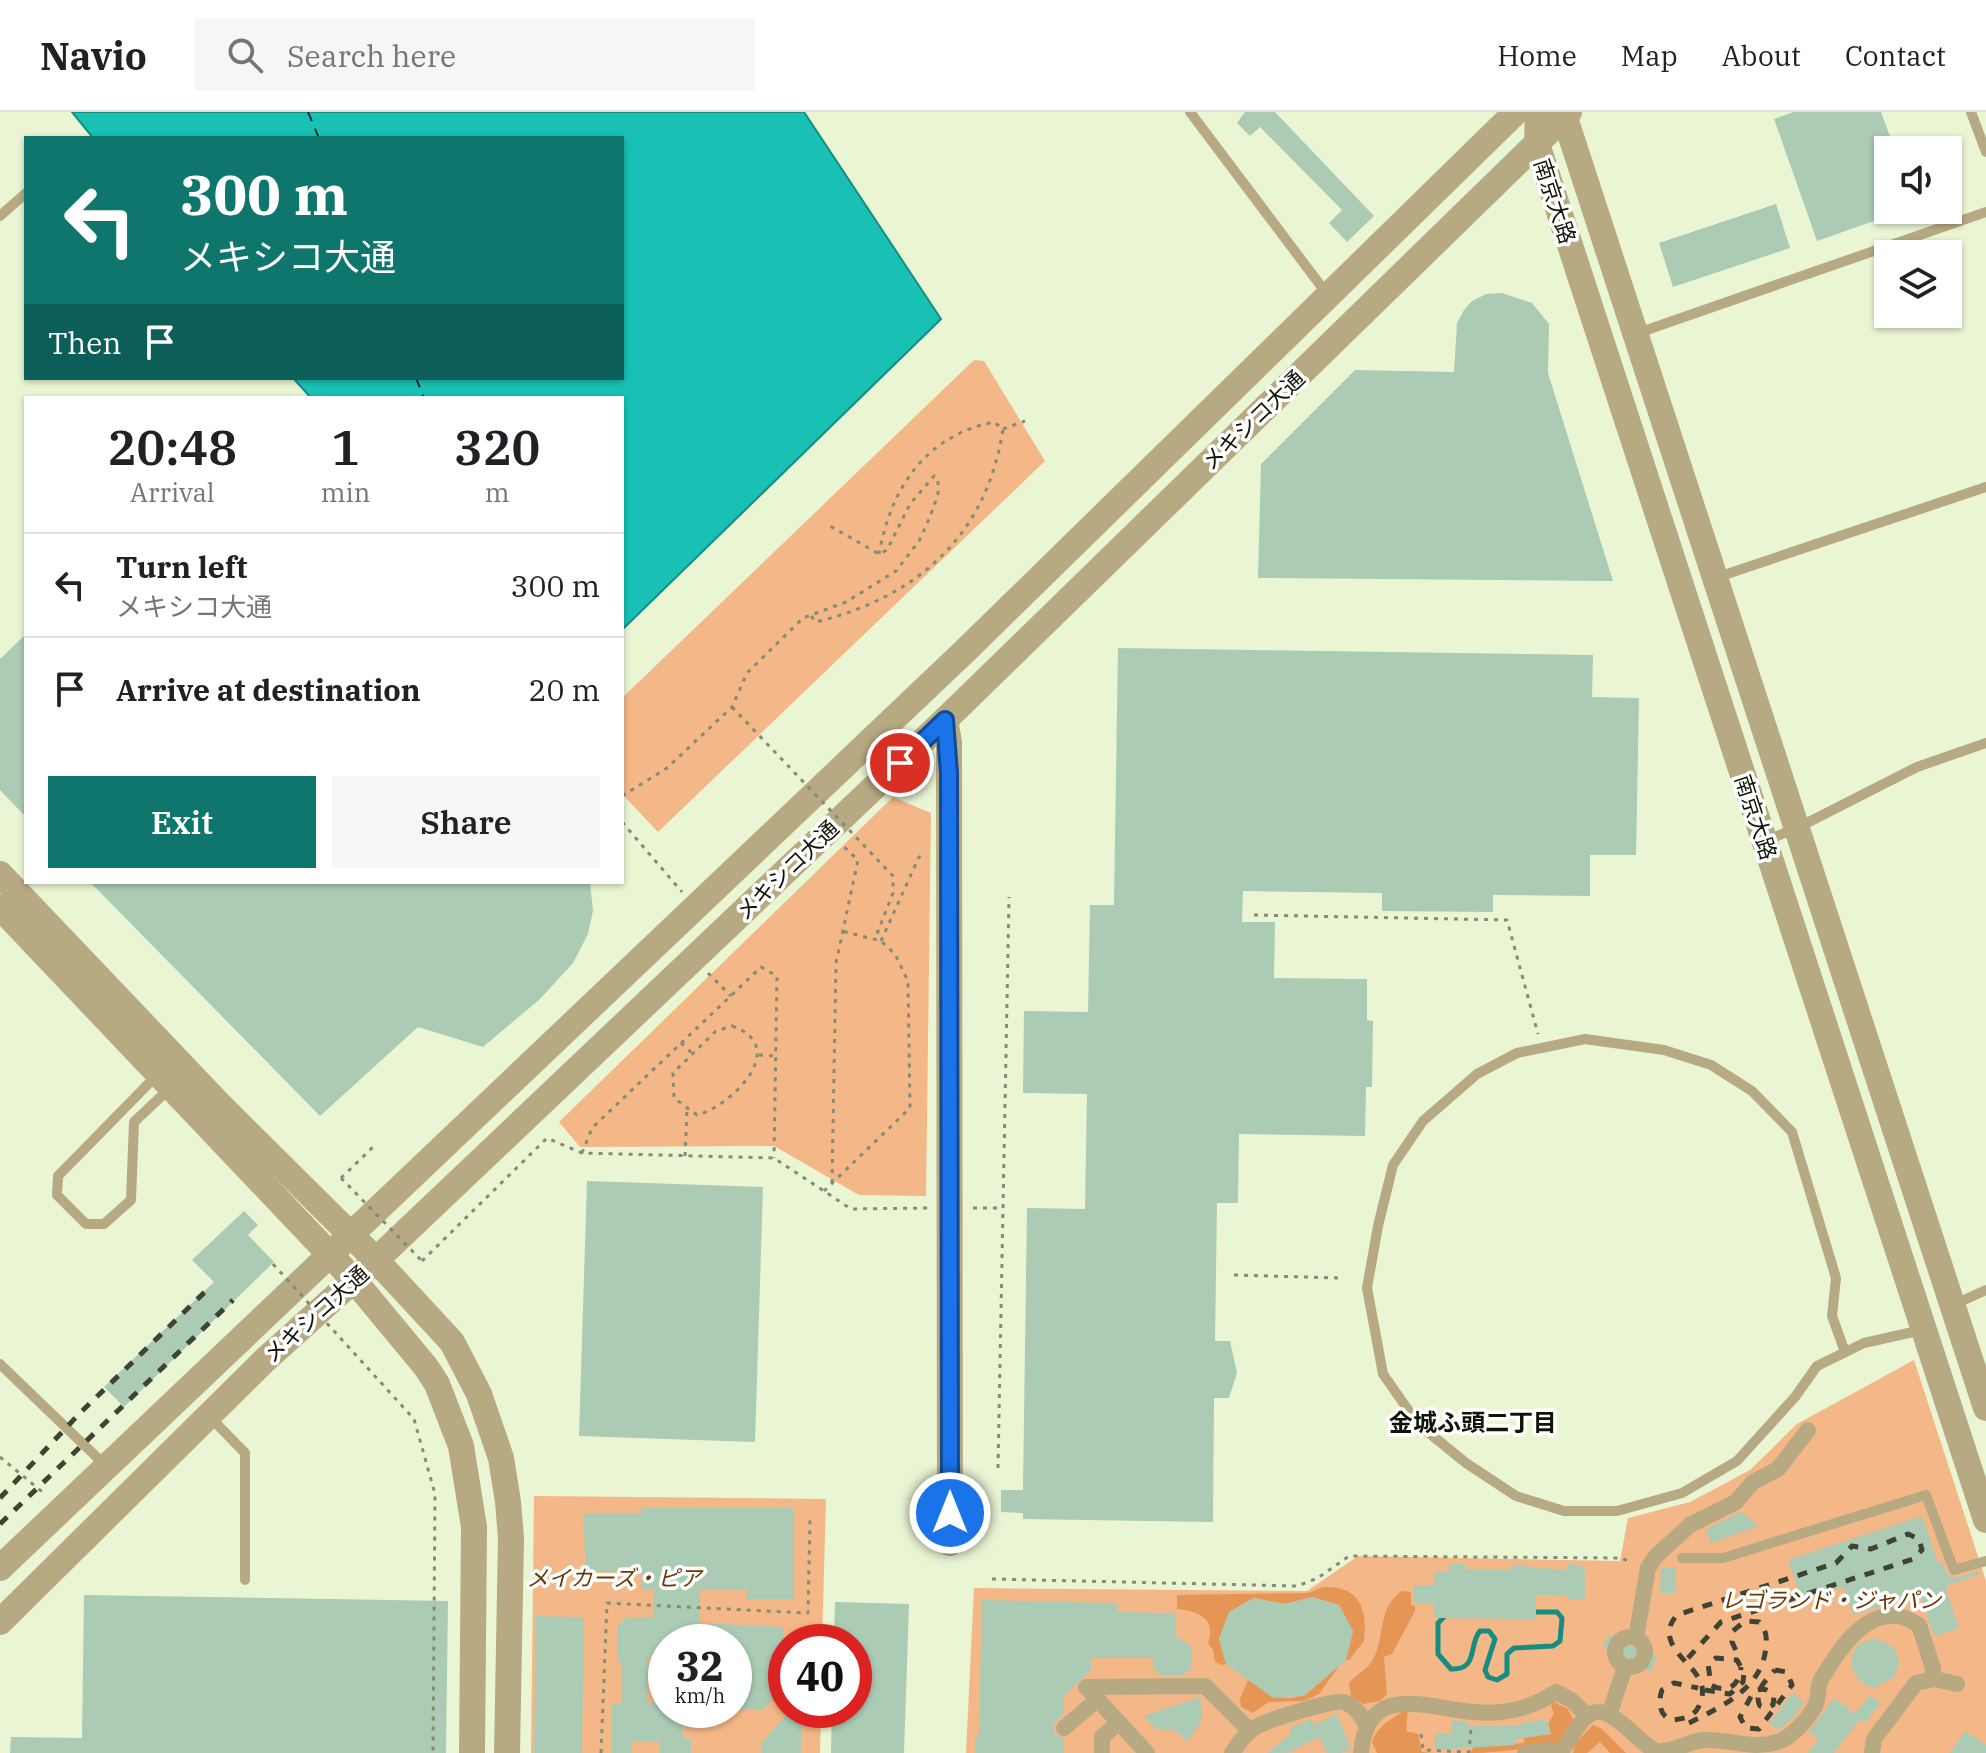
<!DOCTYPE html>
<meta charset="utf-8">
<style>
:root{--surface:#fff;--page:#f6f6f6;--text:#202124;--muted:#757577;--line:#e0e0e0;--accent:#0f766e}
body{margin:0;font-family:"IBM Plex Serif","Noto Sans JP",serif;background:var(--page);color:var(--text);height:100vh;display:flex;flex-direction:column;font-size:30px;white-space:nowrap}
*{box-sizing:border-box;margin:0}
p{font-size:26px;color:var(--muted)}
.icon{flex:none;width:44px;height:44px;fill:none;stroke:currentColor;stroke-width:2;stroke-linecap:round;stroke-linejoin:round}
.map{position:relative;flex:1;overflow:hidden}
.drawer{position:absolute;left:24px;top:284px;width:600px;height:488px;display:flex;flex-direction:column;background:var(--surface);border-radius:0px;box-shadow:0 2px 6px #0004}
.drawer>*{flex:none}
.hud{position:absolute;left:24px;top:24px;width:600px;height:244px;border-radius:0px;box-shadow:0 2px 6px #0004;background:#0f766e;color:#fff;overflow:hidden}
.tools{position:absolute;left:1874px;top:24px;display:grid;gap:16px}
.tools a{display:grid;place-items:center;width:88px;height:88px;border-radius:0px;background:var(--surface);box-shadow:0 2px 6px #0004;font-size:40px}
.speed{position:absolute;left:648px;top:1512px;display:flex;gap:16px;font-size:40px;font-weight:700;text-align:center}
.speed>*{display:grid;place-content:center;width:104px;height:104px;border-radius:50%;background:var(--surface);box-shadow:0 2px 6px #0004;line-height:1}
.speed small{font-size:20px;font-weight:400}
.speed .limit{border:12px solid #d22;background:#fff;color:#111}
.pin{position:absolute;display:grid;place-items:center;width:68px;height:68px;color:#fff;margin:-34px;border:4px solid #fff;border-radius:50%;box-shadow:0 2px 8px #0007}
.me{position:absolute;width:88px;margin:-44px;rotate:0deg;stroke-linejoin:round;filter:drop-shadow(0 0 6px #0008)}
.turn{display:flex;align-items:center;gap:28px;height:168px;padding:0 24px;font-size:36px}
.turn .icon{width:104px;height:104px;stroke-width:2.5}
.turn b{display:block;font-size:56px;line-height:68px}
.then{display:flex;align-items:center;height:76px;padding:0 24px;background:#0003;gap:16px;font-size:30px}
.eta{display:flex;justify-content:space-evenly;align-items:center;height:136px;text-align:center}
.eta b{font-size:48px;font-weight:600;line-height:56px}
.primary-button{display:flex;gap:16px;margin-top:auto;padding:16px 24px}
.primary-button a{flex:1;height:92px;border-radius:0px;background:var(--accent);color:#fff;font-size:32px;font-weight:600;line-height:92px;text-align:center}
.primary-button a+a{background:var(--page);color:var(--text)}
ul{padding:0;list-style:none}
li{display:flex;align-items:center;gap:24px;height:104px;padding:0 24px;border-top:2px solid var(--line)}
li div{flex:1}
li b{display:block;font-size:30px}
li em{font-style:normal}
header{display:flex;align-items:center;gap:48px;box-sizing:border-box;height:112px;padding:0 40px;background:var(--surface);border-bottom:2px solid var(--line)}
header strong{font-size:38px}
nav{display:flex;gap:44px;margin-inline-start:auto;font-size:28px}
.search{width:560px;height:72px;background:var(--page);display:flex;align-items:center;gap:20px;box-sizing:border-box;padding:0 28px;border-radius:0px;color:var(--muted);font-size:30px}
.map>svg:first-child{display:block}
</style>
<header>
<strong>Navio</strong>
<div class="search"><svg class="icon" aria-label="search" viewBox="0 0 24 24"><circle cx="10" cy="10" r="6"/><path d="M15 15l6 6"/></svg>Search here</div>
<nav><a>Home</a><a>Map</a><a>About</a><a>Contact</a></nav>
</header>
<div class="map">
<svg width="1986" height="1641" viewBox="0 0 1986 1641">
<rect width="100%" height="100%" fill="#eaf5d4"/>
<!-- green -->
<g fill="#f4b788" fill-rule="evenodd">
<path d="M974 248 984 249 1045 349 658 720 622 682V586Z"/>
<path d="M893 685 931 701 926 1084 859 1083 774 1034 580 1035 559 1010Z"/>
<path d="M1914 1248 1986 1469V1641H966L974 1476 1307 1479 1358 1444 1620 1449 1628 1406 1690 1390 1750 1358 1797 1312Z"/>
<path d="M534 1384 826 1387 822 1530H786V1598H821L820 1641H531ZM666 1530H734V1598H666Z"/>
</g>
<!-- forest -->
<g fill="#e59655">
<path d="M1323 1475C1359 1473 1368 1496 1364 1529L1349 1548H1346L1353 1519 1339 1493 1312 1485 1285 1492 1254 1486 1229 1500 1219 1527 1226 1552 1221 1553 1215 1550 1213 1538 1208 1531C1217 1507 1198 1499 1177 1497V1483L1308 1481Z"/>
<path d="M1402 1479 1411 1480V1493L1415 1494V1499L1392 1542 1384 1545 1387 1582 1380 1589 1363 1592 1351 1584 1349 1571C1357 1561 1370 1557 1375 1543 1385 1520 1378 1495 1402 1479Z"/>
<path d="M1340 1553 1319 1582 1304 1589 1269 1590 1253 1601 1241 1595 1240 1587 1248 1568C1294 1601 1302 1585 1340 1553Z"/>
<path d="M1554 1590 1568 1597 1573 1607 1559 1634C1528 1634 1501 1641 1470 1641L1474 1635 1524 1631V1626L1550 1622 1548 1612 1554 1602 1551 1594Z"/>
<path d="M1408 1596 1406 1619 1418 1622 1422 1640 1433 1641H1377L1372 1630C1379 1611 1393 1607 1408 1596Z"/>
<path d="M1593 1613 1602 1617 1626 1641H1610L1600 1630 1587 1641H1573L1575 1632Z"/>
</g>
<!-- water -->
<path fill="#19c1b5" stroke="#168d81" stroke-width="2" d="M72 0H804L941 207 622 518V286H311L293 266H622V26H93Z"/>
<g fill="none" stroke-linecap="round" stroke-linejoin="round">
<!-- stream -->
<path stroke="#168d81" stroke-width="5" d="M1449 1500H1557L1562 1506 1560 1529 1553 1534 1514 1536 1507 1542V1562L1497 1568 1488 1565 1485 1558 1495 1527 1489 1519H1480C1468 1533 1479 1558 1451 1557L1438 1542V1511Z"/>
<!-- ferry -->
<g stroke="#18302d" stroke-width="2" stroke-dasharray="10 8" stroke-linecap="butt">
<path d="M308 0 319 26"/>
<path d="M416 266 424 286"/>
</g>
</g>
<!-- building -->
<g fill="#abcbb4">
<path d="M1245 0H1275L1374 104 1347 130 1329 111 1342 98 1260 15 1250 24 1237 11Z"/>
<path d="M1794 0H1881L1895 38H1888V104L1817 129 1774 7Z"/>
<path d="M1776 92 1790 136 1673 175 1659 131Z"/>
<path d="M1502 181 1532 191 1549 212 1548 261 1613 469 1258 466 1261 352 1355 258 1454 260 1457 211 1464 198 1472 189 1486 182Z"/>
<path d="M26 522V705L0 678V547Z"/>
<path d="M1118 536 1593 543 1592 585 1639 586 1636 743H1590V784L1493 783V800L1382 799V781L1243 779 1242 810H1275L1274 866 1367 867V908L1373 909 1372 975H1366L1365 1024 1239 1022 1238 1091H1217L1215 1229H1230L1237 1261 1229 1286H1214L1213 1410 1023 1407V1401L1001 1400V1378H1023L1027 1096 1085 1097 1087 982 1023 981 1024 899 1088 900 1090 793H1114Z"/>
<path d="M90 770H590L593 799 588 822 573 851 540 887 483 935 418 915 320 1004Z"/>
<path d="M587 1069 763 1075 755 1330 579 1324Z"/>
<path d="M244 1099 258 1113 248 1123 274 1150 124 1295 104 1275 214 1170 192 1148Z"/>
<path d="M641 1396H794V1487H746L747 1478H700V1511L783 1515 786 1572 763 1598H734V1530H666V1545H648V1592H666V1598H683V1628H691V1641H660V1630L632 1629V1641H612V1592H621V1550H617V1514L628 1505H653V1478H641V1460H586L583 1401H641Z"/>
<path d="M1741 1400 1759 1414 1711 1431 1706 1417Z"/>
<path d="M1922 1404 1938 1451 1942 1450 1948 1463 1955 1466 1979 1459 1980 1462 1945 1475 1959 1516 1934 1524 1920 1481 1853 1503 1844 1475 1802 1488 1788 1448Z"/>
<path d="M1450 1452H1466V1457L1511 1458V1453L1567 1458V1452L1582 1453V1458H1585V1488L1567 1487V1484L1536 1483V1507L1434 1506V1491H1413V1473H1434L1435 1459 1449 1460Z"/>
<path d="M1661 1456H1676L1675 1481H1660Z"/>
<path d="M84 1483 448 1489 446 1641H10L11 1625 82 1626Z"/>
<path d="M1312 1485 1339 1493 1353 1519 1346 1548 1304 1584 1273 1586 1226 1552 1219 1527 1229 1500 1254 1486 1285 1492Z"/>
<path d="M982 1488 1117 1491V1500L1176 1501V1524L1192 1535 1191 1556 1184 1563H1161L1153 1556V1546H1091V1558L1064 1584V1601L1053 1613 1055 1622 1064 1627V1641H975V1624L979 1625Z"/>
<path d="M835 1490 909 1492 904 1641H831L832 1598H854V1530H834Z"/>
<path d="M536 1504 584 1505 582 1641H534Z"/>
<path d="M1609 1522 1625 1529 1630 1535 1641 1536 1657 1544 1651 1560 1636 1554 1629 1545H1620L1603 1535Z"/>
<path d="M1875 1526 1895 1536 1899 1550 1895 1564 1873 1577 1859 1568 1851 1553 1854 1539 1859 1532Z"/>
<path d="M1792 1581 1804 1590 1792 1607 1778 1618 1769 1611Z"/>
<path d="M1870 1583 1881 1591 1865 1611 1860 1607 1834 1641H1808L1819 1627 1809 1620 1834 1586 1855 1602Z"/>
<path d="M1201 1585 1202 1608 1187 1630 1177 1619 1156 1617 1144 1604Z"/>
<path d="M1337 1602 1351 1637 1341 1641H1327L1319 1625 1288 1641H1267L1292 1621 1289 1616 1312 1607 1314 1613Z"/>
<path d="M786 1603H801V1641H762V1630Z"/>
<path d="M1547 1607 1551 1622 1515 1627V1633L1435 1638V1622H1452V1608L1468 1610V1614H1522L1521 1611Z"/>
<path d="M1965 1619 1986 1633V1641H1950Z"/>
</g>
<g fill="none" stroke-linecap="round" stroke-linejoin="round">
<!-- path -->
<g stroke="#848c75" stroke-width="3" stroke-dasharray="4 6" stroke-linecap="butt">
<path d="M1003 317 1025 309"/>
<path d="M811 504 816 510C918 485 987 423 1003 317L994 310C925 324 891 376 879 442"/>
<path d="M622 684 667 656 732 595 747 561 803 506 846 490 896 459 919 429 930 405 938 382V367L934 364 910 392 887 438 879 442 830 414"/>
<path d="M622 710 682 780"/>
<path d="M1254 803 1507 808 1538 922"/>
<path d="M881 829 919 745H927"/>
<path d="M708 861 731 884"/>
<path d="M732 914C792 935 730 995 697 1003L674 986 673 961 716 919Z"/>
<path d="M681 931 693 942"/>
<path d="M759 943 775 944"/>
<path d="M582 1041 592 1016 761 855 777 864 774 1046"/>
<path d="M685 1044 687 997"/>
<path d="M341 1066 374 1034"/>
<path d="M832 1071 836 851 858 748 842 733"/>
<path d="M824 1079 910 996 908 869 895 842 881 829 842 819"/>
<path d="M973 1096H1001"/>
<path d="M422 1149 547 1026 582 1041 774 1046 851 1097 929 1096"/>
<path d="M1234 1163 1340 1166"/>
<path d="M0 1345 46 1383"/>
<path d="M998 1356 1009 785"/>
<path d="M992 1467 1297 1474 1318 1466 1349 1444 1621 1446 1631 1450"/>
<path d="M1421 1622 1423 1638 1469 1640 1471 1616"/>
<path d="M601 1641 607 1491 808 1501 810 1406"/>
</g>
<!-- service -->
<g stroke="#b7a982" stroke-width="10">
<path d="M1190 0 1327 182"/>
<path d="M1971 0 1986 40"/>
<path d="M0 104 26 81"/>
<path d="M1638 221 1986 100"/>
<path d="M1715 466 1986 375"/>
<path d="M1765 729 1797 716 1917 655 1986 631"/>
<path d="M158 962 58 1064 57 1083 86 1112H104L131 1088 134 1010 169 977"/>
<path d="M1955 1192 1986 1178"/>
<path d="M1845 1240 1832 1204 1836 1166 1792 1020 1752 979 1711 953 1664 938 1585 927 1517 941 1477 962 1423 1009 1393 1053 1378 1114 1367 1176 1383 1262 1418 1312 1466 1351 1516 1384 1564 1399H1617L1682 1381 1737 1349 1795 1285 1817 1254 1864 1231 1922 1218"/>
<path d="M0 1252 106 1354"/>
<path d="M210 1305 245 1341V1468"/>
<path d="M1682 1446H1723L1926 1383 1954 1458 1986 1449"/>
</g>
<!-- pedestrian -->
<g stroke="#b7a982" stroke-width="16">
<circle cx="1630" cy="1540" r="15"/>
<path d="M1636 1526 1648 1456 1656 1444 1690 1413 1736 1390 1753 1370 1778 1357 1808 1318"/>
<path d="M1609 1603 1625 1555"/>
<path d="M1064 1616 1098 1587"/>
<path d="M1102 1641V1625L1119 1610"/>
<path d="M1147 1641 1086 1575 1205 1574 1250 1619"/>
<path d="M1232 1641C1238 1632 1244 1623 1253 1617 1263 1609 1334 1587 1344 1590 1355 1594 1361 1603 1366 1612"/>
<path d="M1361 1641C1367 1569 1426 1596 1473 1600 1504 1603 1530 1597 1556 1580L1571 1588 1588 1604"/>
<path d="M1525 1641 1548 1638 1556 1641"/>
<path d="M1560 1641C1568 1631 1574 1620 1581 1610 1606 1578 1636 1633 1657 1639 1674 1641 1688 1629 1704 1628 1729 1627 1752 1638 1777 1630 1792 1626 1810 1605 1816 1592 1819 1584 1817 1575 1821 1568 1836 1542 1862 1500 1897 1504 1904 1504 1913 1510 1919 1513L1933 1556 1932 1567"/>
<path d="M1872 1641 1874 1627 1916 1571 1935 1567 1957 1572"/>
</g>
<!-- tertiary -->
<g stroke="#b7a982" stroke-width="26">
<path d="M1538 0 1537 32 1986 1408"/>
<path d="M1563 0 1986 1296"/>
<path d="M945 608 949 630 950 1431"/>
<path d="M0 762 218 991 376 1148 452 1230 479 1282 501 1346 508 1390 511 1426 507 1641"/>
<path d="M0 795 353 1167 426 1255 437 1272 461 1334 474 1415 472 1641"/>
<path d="M0 1456 966 538 1516 0"/>
<path d="M0 1510 265 1248 376 1148 945 608 1569 0"/>
</g>
<!-- rail -->
<g stroke="#3e4333" stroke-width="5" stroke-dasharray="10 10" stroke-linecap="butt">
<path d="M0 1386 80 1301 211 1174"/>
<path d="M0 1412 233 1188"/>
<path d="M1688 1546 1721 1510 1913 1447 1922 1438 1919 1427 1908 1422 1871 1437 1852 1434 1836 1451 1677 1503C1671 1510 1668 1516 1670 1526 1676 1551 1714 1562 1699 1594 1694 1605 1683 1607 1671 1608 1659 1603 1658 1590 1662 1578L1674 1571 1698 1576"/>
<path d="M1775 1558 1787 1560 1792 1573 1759 1617 1746 1616 1740 1605 1754 1579C1763 1576 1768 1576 1774 1585L1773 1593 1766 1596 1760 1594C1753 1580 1766 1568 1775 1558"/>
<path d="M1705 1578 1730 1582 1743 1570 1744 1561 1737 1548 1716 1546 1708 1552 1711 1573C1728 1582 1739 1574 1741 1555"/>
<path d="M1689 1611C1723 1594 1763 1576 1766 1534 1767 1524 1766 1518 1759 1510L1745 1509 1733 1519 1732 1530 1739 1545"/>
</g>
<!-- path-bridge -->
<g stroke="#848c75" stroke-width="3" stroke-dasharray="4 6" stroke-linecap="butt">
<path d="M732 595 893 764V781L875 827"/>
<path d="M341 1066 422 1149"/>
<path d="M273 1152 414 1307 435 1382 433 1641"/>
</g>
</g>
<g fill="none" stroke-linecap="round" stroke-linejoin="round">
<!-- route casing -->
<g stroke="#114b97" stroke-width="20">
<path id="route" d="M900 651 945 608 949 661 950 1401"/>
</g>
<!-- route -->
<use href="#route" stroke="#1a73e8" stroke-width="14"/>
</g>
<g text-anchor="middle" stroke-width="7" stroke-linejoin="round" paint-order="stroke">
<!-- street labels -->
<g font-size="22" fill="#101408" stroke="#fff">
<text transform="translate(1555 89) rotate(72)" y="8">南京大路</text>
<text transform="translate(1253 308) rotate(-44)" y="8">メキシコ大通</text>
<text transform="translate(1756 705) rotate(72)" y="8">南京大路</text>
<text transform="translate(787 758) rotate(-44)" y="8">メキシコ大通</text>
<text transform="translate(316 1202) rotate(-42)" y="8">メキシコ大通</text>
</g>
<!-- park labels -->
<g font-size="22" font-style="italic" fill="#6a3802" stroke="#fff">
<text x="614" y="1474">メイカーズ・ピア</text>
<text x="1831" y="1496">レゴランド・ジャパン</text>
</g>
<!-- neighbourhood labels -->
<g font-size="24" font-weight="bold" fill="#101408" stroke="#fff">
<text x="1473" y="1319">金城ふ頭二丁目</text>
</g>
</g>
</svg>
<div class="tools">
<a><svg class="icon" aria-label="sound" viewBox="0 0 24 24"><path d="M4 9h4l5-4v14l-5-4H4zM17 9q2 3 0 6"/></svg></a>
<a><svg class="icon" aria-label="layers" viewBox="0 0 24 24"><path d="M12 4l9 5-9 5-9-5zM3 14l9 5 9-5"/></svg></a>
</div>
<div class="speed"><div>32<small>km/h</small></div><div class="limit">40</div></div>
<div class="pin" style="left:900px;top:651px;background:#d93025"><svg class="icon" aria-label="arrive" viewBox="0 0 24 24"><path d="M6 21V4h12l-3 4 3 4H6"/></svg></div>
<svg class="me" style="left:950px;top:1401px" viewBox="-20 -20 40 40"><circle r="17" fill="#1a73e8" stroke="#fff" stroke-width="3"/><path d="M0-11L8 9 0 5-8 9z" fill="#fff"/></svg>
<div class="hud">
<div class="turn"><svg class="icon" aria-label="left" viewBox="0 0 24 24"><path d="M17 20v-9H6M10 6l-5 5 5 5"/></svg><div><b>300 m</b>メキシコ大通</div></div>
<div class="then">Then<svg class="icon" aria-label="arrive" viewBox="0 0 24 24"><path d="M6 21V4h12l-3 4 3 4H6"/></svg></div>
</div>
<section class="drawer">
<div class="eta">
<div><b>20:48</b><p>Arrival</p></div>
<div><b>1</b><p>min</p></div>
<div><b>320</b><p>m</p></div>
</div>
<ul>
<li><svg class="icon" aria-label="left" viewBox="0 0 24 24"><path d="M17 20v-9H6M10 6l-5 5 5 5"/></svg><div><b>Turn left</b><p>メキシコ大通</p></div><em>300 m</em></li>
<li><svg class="icon" aria-label="arrive" viewBox="0 0 24 24"><path d="M6 21V4h12l-3 4 3 4H6"/></svg><div><b>Arrive at destination</b></div><em>20 m</em></li>
</ul>
<div class="primary-button"><a>Exit</a><a>Share</a></div>
</section>
</div>
